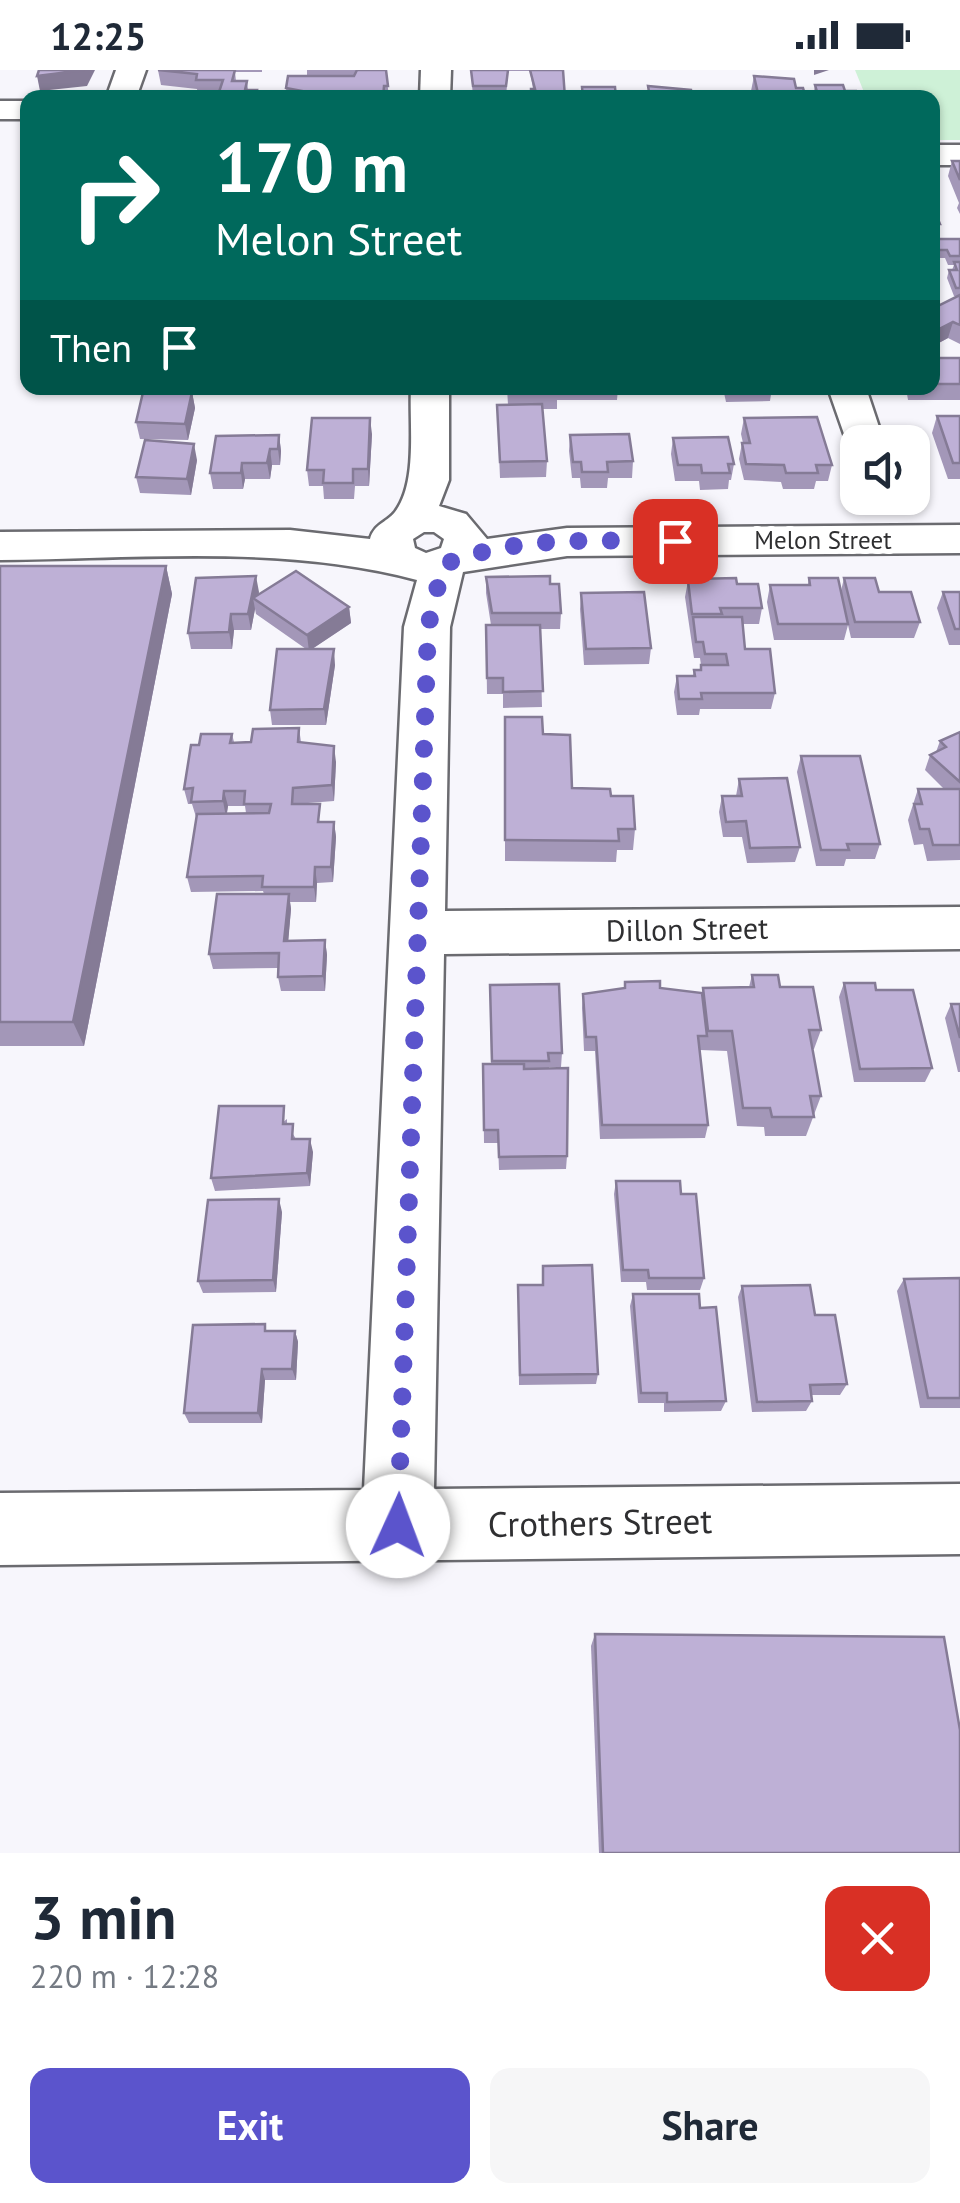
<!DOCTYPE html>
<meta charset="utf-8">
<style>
:root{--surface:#fff;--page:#f6f6f7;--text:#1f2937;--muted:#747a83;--accent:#5b54cc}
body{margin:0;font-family:"PT Sans",sans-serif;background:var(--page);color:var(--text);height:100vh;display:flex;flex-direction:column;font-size:38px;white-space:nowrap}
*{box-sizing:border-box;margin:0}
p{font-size:32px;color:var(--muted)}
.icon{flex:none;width:55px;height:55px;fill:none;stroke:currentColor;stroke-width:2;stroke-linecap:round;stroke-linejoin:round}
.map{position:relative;height:1783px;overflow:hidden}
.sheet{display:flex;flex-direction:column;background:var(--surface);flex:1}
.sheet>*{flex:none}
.banner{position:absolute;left:20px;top:20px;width:920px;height:305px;border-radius:20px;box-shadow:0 2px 8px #0004;background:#00695c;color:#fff;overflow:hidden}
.buttons{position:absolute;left:840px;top:355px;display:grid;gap:20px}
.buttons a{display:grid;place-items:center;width:90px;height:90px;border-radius:20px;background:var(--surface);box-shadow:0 2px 8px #0004;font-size:50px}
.pin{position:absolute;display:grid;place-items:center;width:85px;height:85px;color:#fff;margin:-42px;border-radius:20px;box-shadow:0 5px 15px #0006}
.me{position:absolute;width:110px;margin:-55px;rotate:2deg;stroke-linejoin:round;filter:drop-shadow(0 0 8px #0008)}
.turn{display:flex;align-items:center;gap:35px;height:210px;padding:0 30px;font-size:45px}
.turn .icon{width:130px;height:130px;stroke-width:2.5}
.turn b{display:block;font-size:70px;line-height:85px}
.then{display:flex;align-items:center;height:95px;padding:0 30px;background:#0003;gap:20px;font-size:38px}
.round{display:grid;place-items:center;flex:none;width:105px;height:105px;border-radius:20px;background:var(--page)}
.head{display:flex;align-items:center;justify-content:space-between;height:170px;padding:0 30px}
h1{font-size:60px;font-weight:600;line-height:75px}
.primary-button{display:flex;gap:20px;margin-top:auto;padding:20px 30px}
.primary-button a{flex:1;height:115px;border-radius:20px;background:var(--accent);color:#fff;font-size:40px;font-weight:600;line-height:115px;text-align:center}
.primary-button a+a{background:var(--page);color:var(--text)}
.status{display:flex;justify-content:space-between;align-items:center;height:70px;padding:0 50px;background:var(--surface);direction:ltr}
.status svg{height:28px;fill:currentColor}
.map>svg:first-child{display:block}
</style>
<div class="status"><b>12:25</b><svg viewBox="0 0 49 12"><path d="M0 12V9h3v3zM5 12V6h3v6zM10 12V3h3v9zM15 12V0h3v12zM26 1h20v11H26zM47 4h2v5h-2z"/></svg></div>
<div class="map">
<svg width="960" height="1783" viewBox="0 0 960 1783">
<rect width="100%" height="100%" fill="#f7f6fc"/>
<!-- green -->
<path fill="#cef1d7" d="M855 0H960V70H933L932 28 866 27Z"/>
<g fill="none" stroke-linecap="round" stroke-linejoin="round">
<!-- minor casing -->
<g stroke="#6b6b70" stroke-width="5">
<g id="minor">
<path d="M116 0H146L136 28H106Z"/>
<path d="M421 0H451L450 28H420Z"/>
<rect x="0" y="31" width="28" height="18"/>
<rect x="932" y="75" width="28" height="20"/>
<path d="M411 318H449V410L439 436 466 444 487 469 567 458 960 455V483L567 486 463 502 450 557 445 841 960 837V879L444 884 434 1419 960 1414V1484L0 1495V1423L364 1420 404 557 417 510C283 474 138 489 0 490V462L290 460 370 469C374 454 386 453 395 442 418 412 409 353 411 318ZM424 462H434L444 469 441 478 426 483 415 478 413 469Z"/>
<path d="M828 318H866L884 372H858V382L850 381Z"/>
</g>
</g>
<!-- minor -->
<use href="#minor" fill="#fff" fill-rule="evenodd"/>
</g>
<!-- wall -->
<g fill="#a397b8" fill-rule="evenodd">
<path d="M158 0H262V2H235L236 11H247L248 20H257V28H217L218 24 198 25 197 19 161 15Z"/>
<path d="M307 0H386L389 28H287L286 18 307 6Z"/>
<path d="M471 0H563L565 28H531L533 19 530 1H508L506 28H473Z"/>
<path d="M754 6 796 18 806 28H753L751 21Z"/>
<path d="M815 15 845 21 858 28H813Z"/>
<path d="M952 91H960V144L957 138 959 133 948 106Z"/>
<path d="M932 135 940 154 936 169H960V274L948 268 935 275 932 274V239L957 226H954L947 208 949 200H952L954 195H948L945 188H932Z"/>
<path d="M932 288H960V330H908L906 318H932Z"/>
<path d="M507 318H618L617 330H557V339H542L547 391 546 407 500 408 497 335H508Z"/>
<path d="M723 318H772L770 331 726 332Z"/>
<path d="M192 322 195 338 188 370 140 369 136 352Z"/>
<path d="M937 346H960V409H948L932 363Z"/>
<path d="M744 348 832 395 828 411H816L814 419H783L781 412 744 410 739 389 742 373H743L741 364Z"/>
<path d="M372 364 369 416H355L354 429H324L323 416H309L307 400Z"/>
<path d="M279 365 281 381 280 395H272L270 409H245L243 419H213L210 403Z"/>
<path d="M570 365 633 391 632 408H608L607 418H581L580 408H572L569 381Z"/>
<path d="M673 368 734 394 731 410H729L728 419 700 420 699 411H675L671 384Z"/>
<path d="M197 390 191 425 140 423 136 407Z"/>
<path d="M0 496H166L172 524 84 976H0Z"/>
<path d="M486 507 550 514 561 543 560 559H540L542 637 503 638V624H487L486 555H491L486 523Z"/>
<path d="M809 508 841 521 844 508 879 522 920 552 914 568H851L848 555 844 570H774L767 532 770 515H808Z"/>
<path d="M688 511 737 514 762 538 759 554H742L745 579 775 623 771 639H700L699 645H677L674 622 677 606H693L694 600H700L701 595 700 588H694L685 527Z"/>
<path d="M259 522 258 525 349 537 351 553 312 579 335 595 326 655H272L270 640 306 579 256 544 255 539 251 560H234L232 579H191L188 563Z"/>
<path d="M943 522H960V575H949L937 538Z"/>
<path d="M581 523 651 578 649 594 584 595 580 539Z"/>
<path d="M505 647 543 664 572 718 611 726 635 759 633 780H617L616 792 505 791Z"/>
<path d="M299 658 301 672 336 692 334 731 295 734 321 752H334L336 767 333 812 317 813 316 832H290L291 839 288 871 325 870 327 885 325 921H281L278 907V898L213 899 209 884 264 824 263 821 191 822 187 807 196 747 192 734H188L184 719 232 664 234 672H251ZM228 736H245L246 743 227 744Z"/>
<path d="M960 662V790L927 791 923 774 914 775 908 750 918 719H944L925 700 930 685 936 682 940 671Z"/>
<path d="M801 686 880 774 875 789H846L844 796H816L797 702Z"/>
<path d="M739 709 800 777 795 792 747 793 742 767H723L719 742 722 726H736Z"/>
<path d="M752 905 780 917 821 960 814 979H812L821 1026 806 1066H765L764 1057 737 1056 727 981 700 980 708 1055 705 1068 600 1069 595 981H584L582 938 583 924 624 919 625 912 660 918 702 923 703 918 749 917Z"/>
<path d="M844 913 876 920 932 998 925 1012H854L839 927Z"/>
<path d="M490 915 562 983 561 997H549V998L567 1086 566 1099 499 1100 498 1073H484L483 994H491Z"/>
<path d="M951 934H960V1002H958L945 948Z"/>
<path d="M287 1049V1054L296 1069 313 1082 310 1116 215 1121 211 1108Z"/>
<path d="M616 1111 681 1124 704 1208 700 1220H647L646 1212H621L614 1124Z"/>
<path d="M282 1142 276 1222 203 1223 198 1211Z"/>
<path d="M543 1196 598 1304 596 1314 519 1315 518 1215H542Z"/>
<path d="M960 1208V1338H920L897 1221 904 1209Z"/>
<path d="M742 1216 815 1245 847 1314 840 1325H811L812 1331 806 1341 752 1342 738 1227Z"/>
<path d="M633 1224 700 1238 726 1331 721 1341 664 1342V1333H638L630 1236Z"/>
<path d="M267 1261H295L298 1272 296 1310H265L262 1353H189L184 1343Z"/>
<path d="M595 1564 960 1783H599L591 1576Z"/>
</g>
<!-- shaded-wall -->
<g fill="#857b96">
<path d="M84 0H95L87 16 40 21 37 6Z"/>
<path d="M814 0H829L814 5Z"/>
<path d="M953 252 948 268 935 275 939 259Z"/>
<path d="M192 322 195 338 188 370 185 354Z"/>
<path d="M370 348 372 364 369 416 368 399Z"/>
<path d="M279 365 281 381 280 395 278 379Z"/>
<path d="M194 374 197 390 191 425 187 409Z"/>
<path d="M270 379 272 395 270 409 267 393Z"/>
<path d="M242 393 245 409 243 419 241 403Z"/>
<path d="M166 496 172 524 84 976 73 952Z"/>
<path d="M256 506 259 522 257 530 253 528 255 539 251 560 248 544Z"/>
<path d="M349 537 351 553 309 581 307 565Z"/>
<path d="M231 544 234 560 232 579 229 562Z"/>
<path d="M334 579 335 595 326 655 324 639Z"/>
<path d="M334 676 336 692 334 731 332 715Z"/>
<path d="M224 721 228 736 226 747 223 731Z"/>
<path d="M334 752 336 767 333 812 331 797Z"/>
<path d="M315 797 317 813 316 832 314 817Z"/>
<path d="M289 824 291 839 287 886 284 871Z"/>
<path d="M325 870 327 885 325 921 323 906Z"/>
<path d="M310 1069 313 1082 310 1116 307 1103Z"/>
<path d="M279 1129 282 1142 276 1222 273 1210Z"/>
<path d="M295 1261 298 1272 296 1310 292 1299Z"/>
<path d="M262 1299 265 1310 262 1353 258 1343Z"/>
</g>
<!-- building -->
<g fill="#beb0d6" stroke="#857b96" stroke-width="2.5">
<path d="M39 0H84L37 6Z"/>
<path d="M158 0H235L232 11H247L245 20H257L255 28H217L223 10H196L197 4Z"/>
<path d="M357 0H386L388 16H384L383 28H358V24L334 27 286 18 288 6H354Z"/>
<path d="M471 0H508L506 16H473Z"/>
<path d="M530 0H563L565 28 531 27V19H535Z"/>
<path d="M754 6 794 9 796 18H803L806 28H759Z"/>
<path d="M815 15H843L845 21H856L858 28H819Z"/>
<path d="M648 16 691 20 692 28H650Z"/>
<path d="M582 17H615L616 28H583Z"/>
<path d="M705 26H740L741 28H706Z"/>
<path d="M952 91H960V110Z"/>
<path d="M932 135 940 154H932Z"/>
<path d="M932 169H960V186H950L947 180H932Z"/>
<path d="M954 192H960V218H956L949 200H957Z"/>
<path d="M960 225V255L953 252 939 259 932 255V239Z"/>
<rect x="932" y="288" width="28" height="26"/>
<path d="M144 318 192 322 185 354 136 352Z"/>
<path d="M508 318H557L558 323H509Z"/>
<path d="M542 334 547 391 500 392 497 335Z"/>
<path d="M937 346H960V393H953Z"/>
<path d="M817 347 832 395H816L818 403H786L784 395 746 394 742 373H750L744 348Z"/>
<path d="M312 348H370L368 399H353V413H323L324 400H307Z"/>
<path d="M629 364 633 391 607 392 608 402H582L581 392H573L570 365Z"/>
<path d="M279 365 278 379H270L267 393H242L241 403H210L216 366Z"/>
<path d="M728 367 734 394H728L730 403H702L701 395H678L673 368Z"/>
<path d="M145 370 194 374 187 409 136 407Z"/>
<path d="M0 496H166L73 952H0Z"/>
<path d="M296 501 349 537 307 565 253 528Z"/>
<path d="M256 506 248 544H231L229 562 188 563 196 508Z"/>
<path d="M550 506V514H559L561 543H492L486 507Z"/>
<path d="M736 508 737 514H758L762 538H720L722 544H692L688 511 692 509Z"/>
<path d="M809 508H838L848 554H778L770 515H810Z"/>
<path d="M844 508H875L879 522H911L920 552H855Z"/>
<path d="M644 522 651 578 586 579 581 523Z"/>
<path d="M943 522H960V559H955Z"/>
<path d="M693 547H742L745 579H770L775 623H701L702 629H679L677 606H695L694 600H701V595H728L726 584H705L703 572H696Z"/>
<path d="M486 555H540L543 621 503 622V608H487Z"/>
<path d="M277 579H334L324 639 270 640Z"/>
<path d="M505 647H542L543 664 570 665 572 718 610 719 611 726H633L635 759H618L619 771 505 770Z"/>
<path d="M299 658 298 672 334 676 332 715 293 718 292 734H320L318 752H334L331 797H315L314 817H262L263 806 187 807 197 744 269 743 271 734H244L245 721H224L223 731 191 732 193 718 184 719 191 675H199L201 664H232L230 673 251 672 253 659Z"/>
<path d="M960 662V712L930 685 946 677 940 671Z"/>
<path d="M801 686H860L880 774H847L849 780H821Z"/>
<path d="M787 708 800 777 750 778 746 751 726 752 722 726H742L739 709Z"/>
<path d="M918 719H960V775H933L929 759H920L914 734H922Z"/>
<path d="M217 824H289L284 871 325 870 323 906 278 907 279 883 209 884Z"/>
<path d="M752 905H778L780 917H813L821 960H809L821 1026H810L814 1047H772L770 1038H743L732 961H708L703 918 754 917Z"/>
<path d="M660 911V918L702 923 707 966H698L708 1055H602L596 967H586L583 924 625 918V912Z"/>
<path d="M844 913H875L876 920H913L932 998 860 999Z"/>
<path d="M559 914 562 983H548L549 991H492L490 915Z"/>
<path d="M951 934H960V968Z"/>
<path d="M483 994H524V999L568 998 567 1086 499 1087 498 1060H484Z"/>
<path d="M219 1036H284L283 1054H293L292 1069H310L307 1103 211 1108Z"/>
<path d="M616 1111H680L681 1124H696L704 1208H649L648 1200H623Z"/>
<path d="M279 1129 273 1210 198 1211 208 1130Z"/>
<path d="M592 1195 598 1304 520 1305 518 1215H543V1196Z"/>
<path d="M960 1208V1328H928L904 1209Z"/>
<path d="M810 1215 815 1245H835L847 1314 810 1315 812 1331 757 1332 742 1216Z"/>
<path d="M633 1224H699L700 1238 716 1237 726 1331 667 1332V1323H641Z"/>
<path d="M265 1254V1261H295L292 1299H262L258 1343H184L193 1255Z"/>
<path d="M595 1564 944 1567 960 1660V1783H603Z"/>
</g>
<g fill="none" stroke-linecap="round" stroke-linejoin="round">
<!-- route -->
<path stroke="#5b54cc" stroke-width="18" stroke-dasharray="0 32.4" d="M398 1456 428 557 443 495C513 465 600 471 675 471"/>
</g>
<g text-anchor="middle" stroke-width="10" stroke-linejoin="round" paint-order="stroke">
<!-- far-street labels -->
<g font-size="25" fill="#2f2f31" stroke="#fff">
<text x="823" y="479">Melon Street</text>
</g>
<!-- street labels -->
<g font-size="30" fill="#2f2f31" stroke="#fff">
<text transform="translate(687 860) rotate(-1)" y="10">Dillon Street</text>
</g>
<!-- near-street labels -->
<g font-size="35" fill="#2f2f31" stroke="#fff">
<text transform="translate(600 1453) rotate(-1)" y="12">Crothers Street</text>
</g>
</g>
</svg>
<div class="buttons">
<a><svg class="icon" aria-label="sound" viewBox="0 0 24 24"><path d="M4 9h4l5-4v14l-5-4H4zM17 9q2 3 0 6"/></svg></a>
</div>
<div class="pin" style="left:675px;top:471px;background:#d93025"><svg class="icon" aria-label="arrive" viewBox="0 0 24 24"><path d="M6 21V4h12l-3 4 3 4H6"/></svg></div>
<svg class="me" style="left:398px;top:1456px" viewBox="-20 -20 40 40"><circle r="19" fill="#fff"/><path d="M0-13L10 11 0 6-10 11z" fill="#5b54cc"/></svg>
<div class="banner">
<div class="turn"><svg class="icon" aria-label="right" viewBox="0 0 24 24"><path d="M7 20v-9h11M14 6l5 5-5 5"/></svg><div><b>170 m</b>Melon Street</div></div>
<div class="then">Then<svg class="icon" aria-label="arrive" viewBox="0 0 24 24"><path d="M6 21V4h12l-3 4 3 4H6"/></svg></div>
</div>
</div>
<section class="sheet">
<div class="head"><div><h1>3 min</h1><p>220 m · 12:28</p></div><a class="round" style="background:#d93025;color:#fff"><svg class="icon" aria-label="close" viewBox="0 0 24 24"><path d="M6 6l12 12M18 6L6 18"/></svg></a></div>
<div class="primary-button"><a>Exit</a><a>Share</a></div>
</section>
